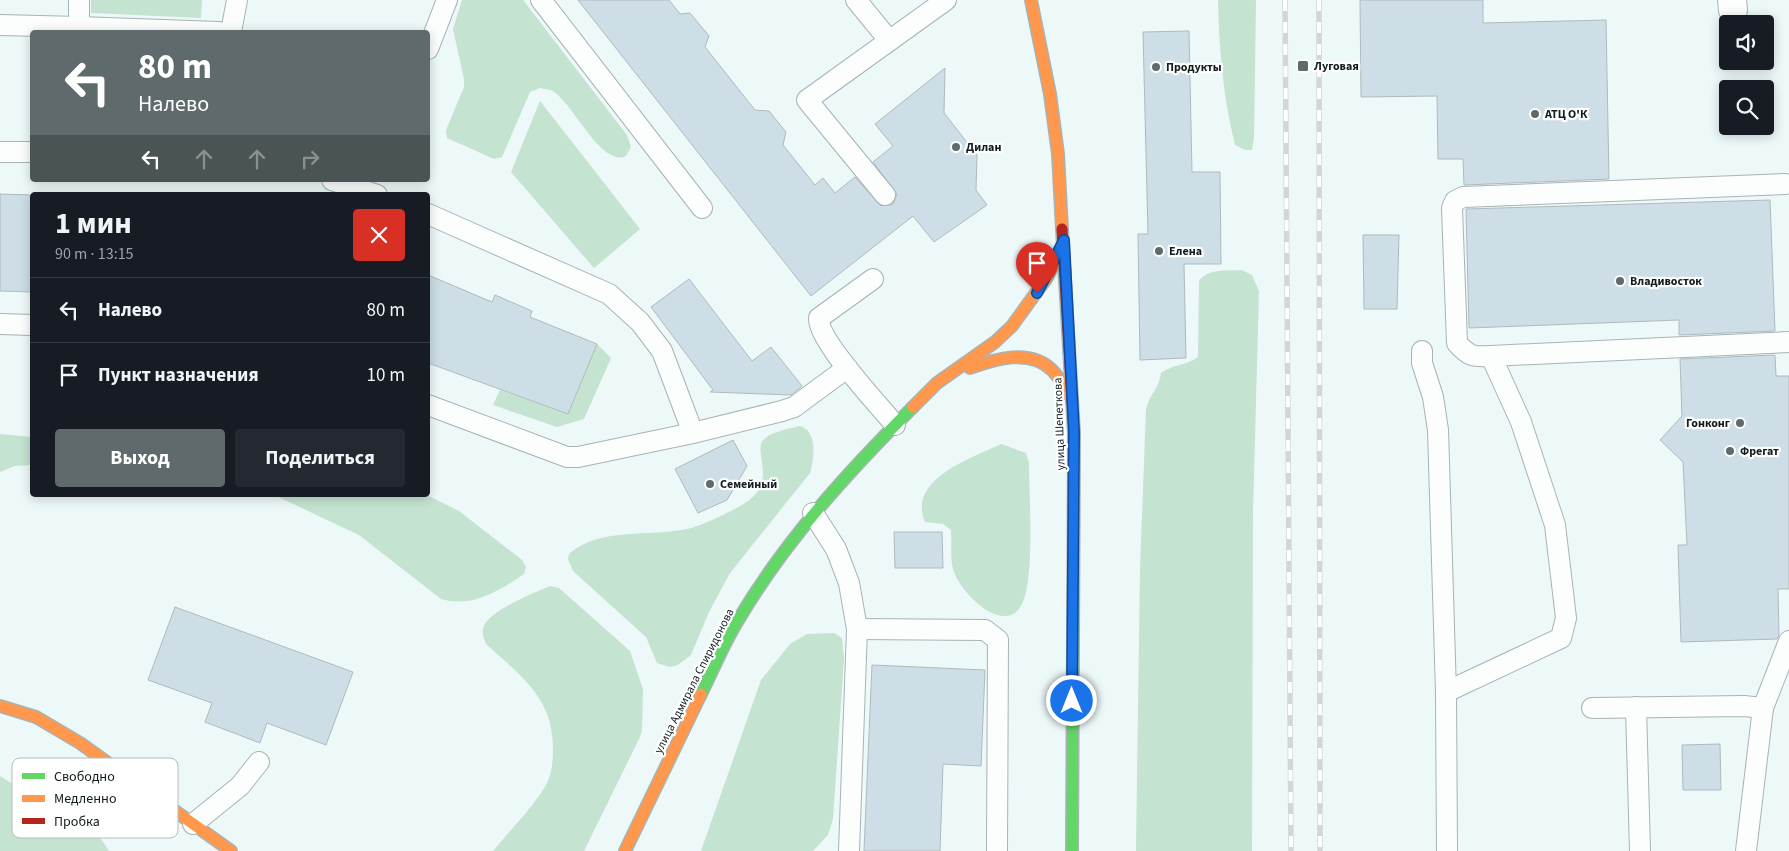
<!DOCTYPE html>
<html lang="ru">
<meta charset="utf-8">
<style>
:root{--surface:#171b24;--page:#242831;--text:#f1f3f6;--muted:#9ea1a6;--line:#363941;--accent:#5e6a6b}
body{margin:0;font-family:"Source Sans 3",sans-serif;background:var(--page);color:var(--text);height:100vh;display:flex;flex-direction:column;font-size:19px;white-space:nowrap}
*{box-sizing:border-box;margin:0}
p{font-size:16px;color:var(--muted)}
.icon{flex:none;width:28px;height:28px;fill:none;stroke:currentColor;stroke-width:2;stroke-linecap:round;stroke-linejoin:round}
.map{position:relative;flex:1;overflow:hidden}
.panel{position:absolute;left:30px;top:192px;width:400px;height:305px;display:flex;flex-direction:column;background:var(--surface);border-radius:5px;box-shadow:0 2px 12px #0003}
.panel>*{flex:none}
.hud{position:absolute;left:30px;top:30px;width:400px;height:152px;border-radius:5px;box-shadow:0 2px 12px #0003;background:#5e6a6b;color:#fff;overflow:hidden}
.buttons{position:absolute;left:1719px;top:15px;display:grid;gap:10px}
.buttons a{display:grid;place-items:center;width:55px;height:55px;border-radius:5px;background:var(--surface);box-shadow:0 2px 12px #0003;font-size:25px}
.pin{position:absolute;display:grid;place-items:center;width:42px;height:42px;color:#fff;margin:-51px -21px;border-radius:50% 50% 50% 0;rotate:-45deg;box-shadow:0 0 5px #0007}
.pin .icon{rotate:45deg}
.me{position:absolute;width:55px;margin:-28px;rotate:0deg;stroke-linejoin:round;filter:drop-shadow(0 0 4px #0008)}
.turn{display:flex;align-items:center;gap:18px;height:105px;padding:0 25px;font-size:22px}
.turn .icon{width:65px;height:65px;stroke-width:2.5}
.turn b{display:block;font-size:35px;line-height:42px}
.lanes{display:flex;align-items:center;height:48px;padding:0 25px;background:#0003;justify-content:center;gap:25px;direction:ltr}
.lanes .off{opacity:.35}
.round{display:grid;place-items:center;flex:none;width:52px;height:52px;border-radius:5px;background:var(--page)}
.headline{display:flex;align-items:center;justify-content:space-between;height:85px;padding:0 25px}
h1{font-size:30px;font-weight:700;line-height:38px}
.cta{display:flex;gap:10px;margin-top:auto;padding:10px 25px}
.cta a{flex:1;height:58px;border-radius:5px;background:var(--accent);color:#fff;font-size:20px;font-weight:700;line-height:58px;text-align:center}
.cta a+a{background:var(--page);color:var(--text)}
ul{padding:0;list-style:none}
li{display:flex;align-items:center;gap:15px;height:65px;padding:0 25px;border-top:1px solid var(--line)}
li div{flex:1}
li b{display:block;font-size:19px}
li em{font-style:normal}
.map>svg:first-child{display:block}
</style>
<div class="map">
<svg width="1789" height="851" viewBox="0 0 1789 851">
<rect width="100%" height="100%" fill="#edf8f9"/>
<!-- green -->
<g fill="#c4e3d0">
<path d="M91 0H202L201 18 91 13Z"/>
<path d="M462 0H523L627 135 631 147 626 156C602 168 573 104 554 92 550 89 544 89 540 88L530 92 502 157 494 159 447 138 446 130 464 87V79L453 29Z"/>
<path d="M1218 0H1256L1254 138 1252 150H1245L1235 145C1223 96 1219 50 1218 0Z"/>
<path d="M540 101 640 229 594 268 511 172Z"/>
<path d="M1242 270 1252 275 1259 291 1253 511 1252 851H1136L1140 569 1146 410C1149 394 1159 390 1161 373 1174 364 1188 365 1198 357L1199 281C1209 268 1226 271 1242 270Z"/>
<path d="M597 344 611 358 584 419 557 427 493 405 500 390 568 414Z"/>
<path d="M800 426C818 431 814 459 810 473L730 573 709 612 691 655 678 665 670 667 657 663 646 637 573 571 568 559 569 554C599 527 650 537 687 529 699 527 730 512 742 505 781 483 751 452 764 439 773 431 789 429 800 426Z"/>
<path d="M0 434 32 437V465L15 466 0 472Z"/>
<path d="M1001 444 1026 453 1029 463C1029 495 1035 579 1022 604 1005 638 959 592 953 569 950 557 952 543 951 530L943 524 925 522C907 479 972 458 1001 444Z"/>
<path d="M274 495H427L459 511 522 560 526 567 524 574C499 591 471 608 441 599L359 535Z"/>
<path d="M550 586 559 588 630 651 643 689 642 731 639 739 584 851H493C510 830 532 809 546 785 552 774 553 761 553 749 553 697 521 676 486 644 484 638 481 633 484 626 489 611 536 592 550 586Z"/>
<path d="M834 633 842 638 844 659 833 819 828 835 813 851H701L761 680 790 644 807 634Z"/>
<path d="M0 776 101 839 109 851H0Z"/>
</g>
<!-- building -->
<g fill="#cddee6" stroke="#b0babd">
<path d="M578 0H669L680 14 690 13 709 36 705 47 755 110 769 111 786 132 783 145 815 185 823 178 835 193 855 177 881 206 893 204 897 194 873 162 893 146 875 124 945 68 944 113 977 155 976 190 987 205 934 242 913 216 811 296Z"/>
<path d="M1360 0H1483V23L1606 20 1609 179 1464 185 1463 159H1438L1437 96 1361 97Z"/>
<path d="M1189 31 1192 172H1220L1221 264H1184L1186 358 1140 360 1138 234H1148L1143 32Z"/>
<path d="M0 194 32 195V292L0 291Z"/>
<path d="M1770 200 1775 331 1679 335V320L1469 328 1466 209Z"/>
<path d="M1363 235H1399L1397 309H1364Z"/>
<path d="M428 275 492 302 495 295 532 311 530 317 597 344 568 414 428 363Z"/>
<path d="M689 279 752 361 771 347 802 386 791 395 710 392 713 390 651 307Z"/>
<path d="M1775 355 1776 376H1789V589H1778L1779 635 1777 639 1681 642 1678 545H1687L1683 462 1660 440 1682 416 1680 359Z"/>
<path d="M733 440 747 466 727 500 698 513 675 469Z"/>
<path d="M894 532H942L943 568H895Z"/>
<path d="M175 607 353 672 326 745 267 723 260 743 205 722 212 703 148 680Z"/>
<path d="M872 665 985 670 981 766 943 764 940 851H864Z"/>
<path d="M1720 744 1721 790H1683L1682 745Z"/>
</g>
<g fill="none" stroke-linecap="round" stroke-linejoin="round">
<!-- lane casing -->
<g stroke="#a8b3b4" stroke-width="22">
<g id="lane">
<path d="M541 0 702 208"/>
<path d="M856 0 888 39"/>
<path d="M0 25 79 27V0"/>
<path d="M79 27 219 32"/>
<path d="M231 32 237 0"/>
<path d="M428 49 447 0"/>
<path d="M0 152H32"/>
<path d="M332 180 377 195"/>
<path d="M885 195 807 100 946 0"/>
<path d="M428 214 609 294 640 322 662 351 693 433"/>
<path d="M873 279 819 318C817 340 879 405 895 425"/>
<path d="M0 324 32 325"/>
<path d="M1422 351V363L1433 397 1438 430 1446 692 1447 851"/>
<path d="M1491 356C1474 357 1469 357 1457 343L1452 208 1455 201 1463 197 1785 184"/>
<path d="M428 405 567 457H578L693 433 782 411 794 407 847 368"/>
<path d="M813 513 836 549 849 583 857 629 849 851"/>
<path d="M857 629 985 630 998 640 997 851"/>
<path d="M1446 692 1561 638 1566 618 1555 525 1521 422 1491 356 1789 342"/>
<path d="M1636 707 1640 851"/>
<path d="M1592 708 1744 706 1763 708"/>
<path d="M193 824 240 786 259 762"/>
<path d="M1746 851 1763 708 1789 641"/>
</g>
</g>
<!-- street casing -->
<g stroke="#a8b3b4" stroke-width="30">
<path id="street" d="M1732 0 1733 10"/>
</g>
<!-- fast casing -->
<g stroke="#a8b3b4" stroke-width="14">
<g id="fast">
<path d="M701 694C713 670 723 645 737 622 784 542 847 473 913 407"/>
<path d="M1072 851 1074 433"/>
</g>
</g>
<!-- slow casing -->
<g stroke="#a8b3b4" stroke-width="14">
<g id="slow">
<path d="M1031 0 1050 94 1058 154 1062 229"/>
<path d="M970 368C995 359 1030 348 1052 370 1060 378 1066 389 1072 399"/>
<path d="M913 407 937 383 995 342 1012 326 1046 279 1063 244"/>
<path d="M0 706 36 717 80 743 231 851"/>
<path d="M625 851 701 694"/>
</g>
</g>
<!-- jam casing -->
<g stroke="#a8b3b4" stroke-width="14">
<path id="jam" d="M1062 229 1074 433"/>
</g>
<!-- lane -->
<use href="#lane" stroke="#fcfefe" stroke-width="20"/>
<!-- street -->
<use href="#street" stroke="#fcfefe" stroke-width="28"/>
<!-- fast -->
<use href="#fast" stroke="#63d668" stroke-width="11"/>
<!-- slow -->
<use href="#slow" stroke="#ff974d" stroke-width="11"/>
<!-- jam -->
<use href="#jam" stroke="#b3261e" stroke-width="11"/>
<!-- rail casing -->
<g stroke="#d3d6d7" stroke-width="5.5">
<g id="rail">
<path d="M1285 0 1291 851"/>
<path d="M1319 0 1320 851"/>
</g>
</g>
<!-- rail -->
<use href="#rail" stroke="#fff" stroke-width="4" stroke-dasharray="11" stroke-linecap="butt"/>
</g>
<g fill="none" stroke-linecap="round" stroke-linejoin="round">
<!-- route casing -->
<g stroke="#114b97" stroke-width="12">
<path id="route" d="M1037 293 1064 240 1074 432 1072 701"/>
</g>
<!-- route -->
<use href="#route" stroke="#1a73e8" stroke-width="9"/>
</g>
<!-- markers -->
<g fill="#5e6a6b" stroke="#fff" stroke-width="2">
<rect x="1297" y="60" width="12" height="12" rx="2.5"/>
<circle cx="1156" cy="67" r="5"/>
<circle cx="1535" cy="114" r="5"/>
<circle cx="956" cy="147" r="5"/>
<circle cx="1159" cy="251" r="5"/>
<circle cx="1620" cy="281" r="5"/>
<circle cx="1740" cy="423" r="5"/>
<circle cx="1730" cy="451" r="5"/>
<circle cx="710" cy="484" r="5"/>
</g>
<g text-anchor="middle" stroke-width="4.5" stroke-linejoin="round" paint-order="stroke">
<!-- poi labels -->
<g font-size="12" font-weight="bold" fill="#111d1f" stroke="#fff" text-anchor="start">
<text x="1314" y="70">Луговая</text>
<text x="1166" y="71">Продукты</text>
<text x="1545" y="118">АТЦ О'К</text>
<text x="966" y="151">Дилан</text>
<text x="1169" y="255">Елена</text>
<text x="1630" y="285">Владивосток</text>
<text x="1730" y="427" text-anchor="end">Гонконг</text>
<text x="1740" y="455">Фрегат</text>
<text x="720" y="488">Семейный</text>
</g>
<!-- street labels -->
<g font-size="12" fill="#111d1f" stroke="#fff">
<text transform="translate(1059 424) rotate(-92)" y="4">улица Шепеткова</text>
<text transform="translate(694 681) rotate(-63)" y="4">улица Адмирала Спиридонова</text>
</g>
</g>
<!-- legend -->
<rect x="12" y="758" width="166" height="80" rx="8" fill="#fff" stroke="#b8bbbc" stroke-width="1"/>
<rect x="22" y="773" width="23" height="6" fill="#63d668"/>
<rect x="22" y="795" width="23" height="7" fill="#ff974d"/>
<rect x="22" y="818" width="23" height="6" fill="#b3261e"/>
<g font-size="14" fill="#111d1f">
<text x="54" y="781">Свободно</text>
<text x="54" y="803">Медленно</text>
<text x="54" y="826">Пробка</text>
</g>
</svg>
<div class="buttons">
<a><svg class="icon" aria-label="sound" viewBox="0 0 24 24"><path d="M4 9h4l5-4v14l-5-4H4zM17 9q2 3 0 6"/></svg></a>
<a><svg class="icon" aria-label="search" viewBox="0 0 24 24"><circle cx="10" cy="10" r="6"/><path d="M15 15l6 6"/></svg></a>
</div>
<div class="pin" style="left:1037px;top:293px;background:#d93025"><svg class="icon" aria-label="arrive" viewBox="0 0 24 24"><path d="M6 21V4h12l-3 4 3 4H6"/></svg></div>
<svg class="me" style="left:1072px;top:701px" viewBox="-20 -20 40 40"><circle r="17" fill="#1a73e8" stroke="#fff" stroke-width="3"/><path d="M0-11L8 9 0 5-8 9z" fill="#fff"/></svg>
<div class="hud">
<div class="turn"><svg class="icon" aria-label="left" viewBox="0 0 24 24"><path d="M17 20v-9H6M10 6l-5 5 5 5"/></svg><div><b>80 m</b>Налево</div></div>
<div class="lanes"><svg class="icon" aria-label="left" viewBox="0 0 24 24"><path d="M17 20v-9H6M10 6l-5 5 5 5"/></svg><svg class="icon off" aria-label="ahead" viewBox="0 0 24 24"><path d="M12 20V5M6 11l6-6 6 6"/></svg><svg class="icon off" aria-label="ahead" viewBox="0 0 24 24"><path d="M12 20V5M6 11l6-6 6 6"/></svg><svg class="icon off" aria-label="right" viewBox="0 0 24 24"><path d="M7 20v-9h11M14 6l5 5-5 5"/></svg></div>
</div>
<section class="panel">
<div class="headline"><div><h1>1 мин</h1><p>90 m · 13:15</p></div><a class="round" style="background:#d93025;color:#fff"><svg class="icon" aria-label="close" viewBox="0 0 24 24"><path d="M6 6l12 12M18 6L6 18"/></svg></a></div>
<ul>
<li><svg class="icon" aria-label="left" viewBox="0 0 24 24"><path d="M17 20v-9H6M10 6l-5 5 5 5"/></svg><div><b>Налево</b></div><em>80 m</em></li>
<li><svg class="icon" aria-label="arrive" viewBox="0 0 24 24"><path d="M6 21V4h12l-3 4 3 4H6"/></svg><div><b>Пункт назначения</b></div><em>10 m</em></li>
</ul>
<div class="cta"><a>Выход</a><a>Поделиться</a></div>
</section>
</div>
